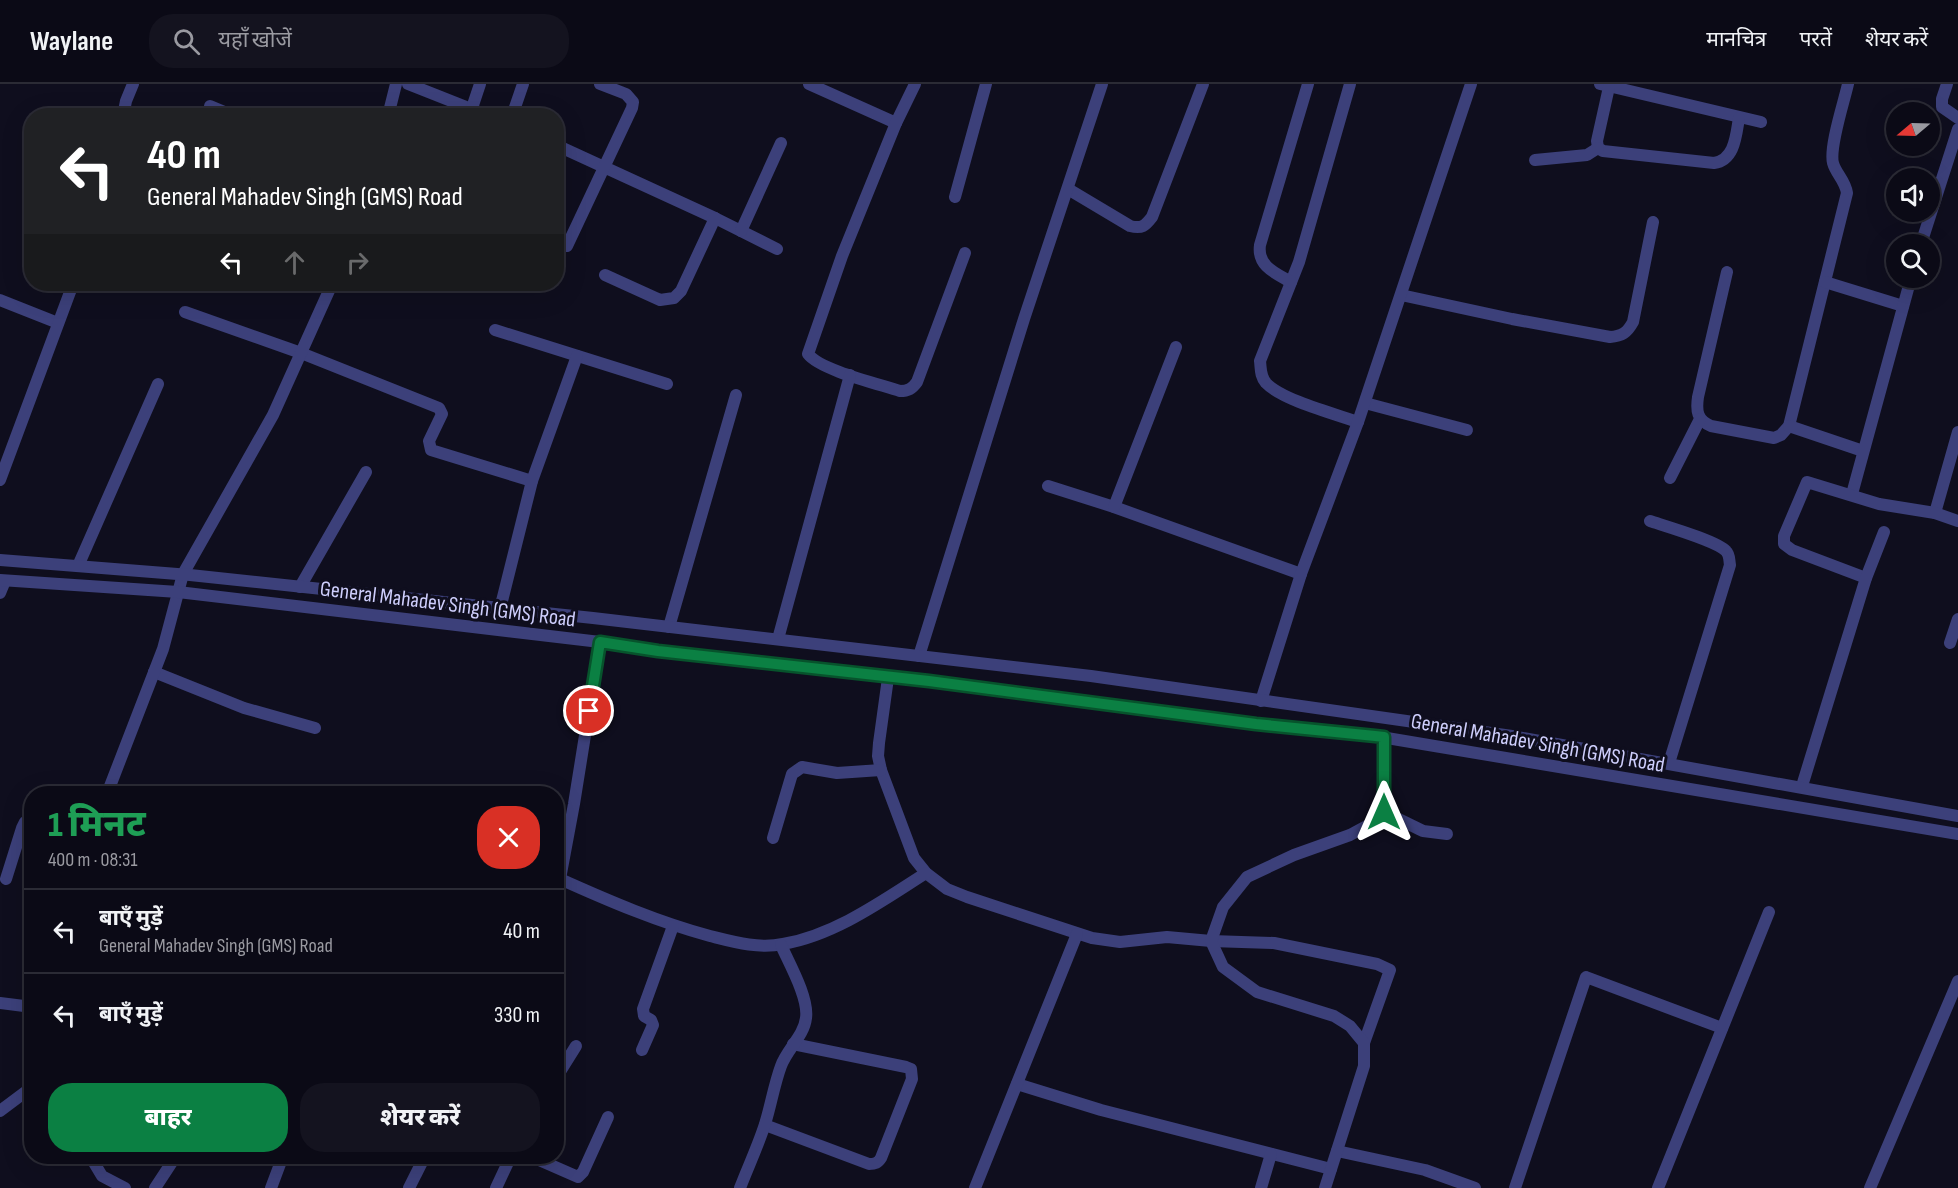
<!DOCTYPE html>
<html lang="hi">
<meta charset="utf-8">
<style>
:root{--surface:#0b0a16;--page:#14131f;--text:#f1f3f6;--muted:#9a9aa1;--line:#2b2b35;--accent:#0b8043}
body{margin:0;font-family:"Sofia Sans Condensed","Noto Sans Devanagari",sans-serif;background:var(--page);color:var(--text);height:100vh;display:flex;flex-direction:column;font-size:22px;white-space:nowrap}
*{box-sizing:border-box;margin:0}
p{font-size:20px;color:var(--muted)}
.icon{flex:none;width:33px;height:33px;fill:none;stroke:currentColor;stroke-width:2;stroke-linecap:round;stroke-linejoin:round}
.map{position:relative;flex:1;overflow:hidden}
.details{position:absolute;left:24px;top:702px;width:540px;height:378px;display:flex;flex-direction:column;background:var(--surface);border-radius:24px;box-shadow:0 6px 24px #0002,0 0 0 2px var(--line)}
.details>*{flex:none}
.banner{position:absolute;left:24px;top:24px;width:540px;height:183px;border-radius:24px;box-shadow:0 6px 24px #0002,0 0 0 2px var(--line);background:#202124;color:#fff;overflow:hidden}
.needle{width:39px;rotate:251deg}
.fabs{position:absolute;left:1886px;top:18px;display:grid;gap:12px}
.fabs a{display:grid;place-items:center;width:54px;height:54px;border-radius:50%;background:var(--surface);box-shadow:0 6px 24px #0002,0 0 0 2px var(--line);font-size:30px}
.pin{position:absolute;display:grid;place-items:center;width:51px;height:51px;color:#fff;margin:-26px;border:3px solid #fff;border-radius:50%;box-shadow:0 2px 6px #0007}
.me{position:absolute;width:66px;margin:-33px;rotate:0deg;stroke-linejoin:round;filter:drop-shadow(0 0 4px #0008)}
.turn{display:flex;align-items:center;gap:21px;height:126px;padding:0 24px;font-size:27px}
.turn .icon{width:78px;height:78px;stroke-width:2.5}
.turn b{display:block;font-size:42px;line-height:51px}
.lanes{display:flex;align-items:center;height:57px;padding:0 24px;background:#0003;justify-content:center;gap:30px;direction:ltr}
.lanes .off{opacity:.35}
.round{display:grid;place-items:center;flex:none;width:63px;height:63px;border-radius:24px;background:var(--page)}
.head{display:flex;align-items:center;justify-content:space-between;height:102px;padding:0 24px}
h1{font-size:36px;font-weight:800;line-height:45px;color:#1e9e55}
.cta{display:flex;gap:12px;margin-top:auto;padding:12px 24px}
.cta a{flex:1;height:69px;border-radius:24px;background:var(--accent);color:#fff;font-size:24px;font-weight:800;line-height:69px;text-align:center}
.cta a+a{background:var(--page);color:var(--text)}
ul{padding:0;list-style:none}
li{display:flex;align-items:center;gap:18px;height:84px;padding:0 24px;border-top:2px solid var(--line)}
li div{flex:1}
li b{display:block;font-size:22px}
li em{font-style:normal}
header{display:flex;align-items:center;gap:36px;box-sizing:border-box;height:84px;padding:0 30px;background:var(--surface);border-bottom:2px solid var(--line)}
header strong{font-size:28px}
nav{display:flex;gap:33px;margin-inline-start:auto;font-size:21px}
.search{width:420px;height:54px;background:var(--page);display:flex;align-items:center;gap:15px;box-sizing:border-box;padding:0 21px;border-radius:24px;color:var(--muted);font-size:22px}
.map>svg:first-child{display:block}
</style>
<header>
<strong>Waylane</strong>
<div class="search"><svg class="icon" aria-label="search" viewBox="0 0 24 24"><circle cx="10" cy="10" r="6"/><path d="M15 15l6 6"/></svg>यहाँ खोजें</div>
<nav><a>मानचित्र</a><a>परतें</a><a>शेयर करें</a></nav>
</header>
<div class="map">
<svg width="1958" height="1104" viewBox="0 0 1958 1104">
<rect width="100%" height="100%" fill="#0f0e1e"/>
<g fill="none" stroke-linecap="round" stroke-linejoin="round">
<!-- minor -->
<g stroke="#3c407a" stroke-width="12">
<path d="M408 0 489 32"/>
<path d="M809 0 896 39"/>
<path d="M915 0 896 39 842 172 808 270C820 286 879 300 900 307 908 307 912 305 917 298L965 169"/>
<path d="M1350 0 1299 178 1260 277C1261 285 1260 292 1266 299 1282 316 1335 330 1358 338"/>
<path d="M1600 0 1761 38"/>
<path d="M1947 0 1942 15V23L1958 34"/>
<path d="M1609 3 1597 57 1598 64 1603 67 1714 79C1735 76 1736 51 1739 34"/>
<path d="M210 22 234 32"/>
<path d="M472 24 480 0"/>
<path d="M123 32 126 17 133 0"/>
<path d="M388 32 396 0"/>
<path d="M512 32 523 0"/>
<path d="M556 61 715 134 777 165"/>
<path d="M1535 76 1587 71 1598 64"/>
<path d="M1068 105 1130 142C1142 145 1145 142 1152 133L1203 0"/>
<path d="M955 113 986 0"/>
<path d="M741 147 781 59"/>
<path d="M1921 160 1958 45"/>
<path d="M567 162 632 24 633 18 626 10 600 0"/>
<path d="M1727 188 1698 313C1696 327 1697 336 1711 342L1774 354 1781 351 1789 342 1847 109C1845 96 1836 90 1833 79 1829 63 1844 18 1848 0"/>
<path d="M605 191 660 216 674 214 681 207 715 134"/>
<path d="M1291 198C1275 189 1257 182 1260 161L1308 0"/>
<path d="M1825 198 1903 222"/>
<path d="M1401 211 1512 235 1610 253C1622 252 1627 249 1633 238L1653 138"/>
<path d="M0 216 58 239"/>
<path d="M185 228 301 269 439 324 442 330 429 357 431 366 532 397"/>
<path d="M495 246 667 300"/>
<path d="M1365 319 1467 346"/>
<path d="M1789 342 1863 367"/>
<path d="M1670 394 1700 335"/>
<path d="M0 396 73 200"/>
<path d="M1048 402 1114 423 1301 490"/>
<path d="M1852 410 1911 194"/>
<path d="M1114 423 1176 263"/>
<path d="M1935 429 1958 348"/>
<path d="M1650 437C1665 442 1717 457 1726 467 1730 471 1729 476 1730 481L1669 679"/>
<path d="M78 482 158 300"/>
<path d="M1866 494 1792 466 1784 460V452L1807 398 1879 420 1935 429 1958 437"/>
<path d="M300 503 366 388"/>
<path d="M0 509 5 497"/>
<path d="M500 525 532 397 577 272"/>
<path d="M669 543 736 311"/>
<path d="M778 555 850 291"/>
<path d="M1950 559 1958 535"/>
<path d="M919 572 1024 235 1102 0"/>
<path d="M154 588 244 624 315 644"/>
<path d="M888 594 879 659 878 672 881 686 914 774 926 789 947 805 967 813 1092 854 1120 858 1167 853 1211 857 1274 859 1377 880 1390 886 1364 959"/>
<path d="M1261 617 1301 490 1358 338 1471 0"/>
<path d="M1802 702 1866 494 1884 448"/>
<path d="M107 710 163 565 183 490 273 331 332 200"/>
<path d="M1384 728 1423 747 1447 750"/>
<path d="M773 754 792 690 802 683 837 689 881 686"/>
<path d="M6 795 22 744 25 738 32 735"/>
<path d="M560 795C609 817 658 838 710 852 734 858 758 865 783 860 835 851 882 817 926 789"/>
<path d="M556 797 560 795 574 720 600 558"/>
<path d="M0 919 32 923"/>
<path d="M642 966 653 941 651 936 644 932 643 925 673 842"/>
<path d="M556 994 576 962"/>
<path d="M1017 1000 1101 1026 1331 1085"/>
<path d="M0 1027 32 1003"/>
<path d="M765 1041 869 1080C875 1080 878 1079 881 1074L912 995 911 985 906 983 793 960"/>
<path d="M1337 1067 1425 1086 1475 1104"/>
<path d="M90 1072 102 1092 125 1104"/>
<path d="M530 1072 578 1093 583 1088 608 1033"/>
<path d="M155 1104 176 1072"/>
<path d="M271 1104 283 1072"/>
<path d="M409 1104 425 1072"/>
<path d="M496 1104 511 1072"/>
<path d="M740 1104C748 1083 758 1062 765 1040 771 1021 774 1001 781 982 787 965 804 952 806 934 809 914 789 879 781 861"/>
<path d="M975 1104 1077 850"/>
<path d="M1261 1104 1271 1070"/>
<path d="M1325 1104 1364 982V959L1350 942 1334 932 1257 908 1223 883 1211 857 1223 823 1247 793 1294 771 1350 751 1374 738 1384 728V653"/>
<path d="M1515 1104 1586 893 1722 944"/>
<path d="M1658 1104 1769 828"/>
<path d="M1870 1104 1958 897"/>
</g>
<!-- tertiary -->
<g stroke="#3c407a" stroke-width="12">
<path d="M0 476 190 491 593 534 1091 592 1512 652 1958 732"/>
<path d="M0 496 178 508 600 558 658 567 929 597 1256 640 1375 652 1958 750"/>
</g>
</g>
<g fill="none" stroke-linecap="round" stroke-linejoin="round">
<!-- route casing -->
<g stroke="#07532c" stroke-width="15">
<path id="route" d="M589 627 600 558 658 567 929 597 1256 640 1375 652 1384 653V728"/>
</g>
<!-- route -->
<use href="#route" stroke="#0b8043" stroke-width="10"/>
</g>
<g text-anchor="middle" stroke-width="6" stroke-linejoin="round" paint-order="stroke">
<!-- street labels -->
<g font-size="22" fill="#cecefc" stroke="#0f0e1e">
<text transform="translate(448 519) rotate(7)" y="8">General Mahadev Singh (GMS) Road</text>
<text transform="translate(1538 658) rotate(10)" y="8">General Mahadev Singh (GMS) Road</text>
</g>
</g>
</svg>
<div class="fabs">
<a><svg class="needle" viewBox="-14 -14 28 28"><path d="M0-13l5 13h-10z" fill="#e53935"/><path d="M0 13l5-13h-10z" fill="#9a9aa1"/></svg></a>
<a><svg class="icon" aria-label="sound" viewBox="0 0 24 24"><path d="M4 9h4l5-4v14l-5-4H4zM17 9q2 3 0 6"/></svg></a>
<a><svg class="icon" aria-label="search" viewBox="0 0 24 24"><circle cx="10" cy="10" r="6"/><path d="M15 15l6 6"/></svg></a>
</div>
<div class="pin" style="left:589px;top:627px;background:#d93025"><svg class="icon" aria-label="arrive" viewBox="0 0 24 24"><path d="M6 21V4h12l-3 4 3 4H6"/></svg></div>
<svg class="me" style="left:1384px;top:728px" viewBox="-20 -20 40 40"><path d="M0-17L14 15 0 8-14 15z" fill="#0b8043" stroke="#fff" stroke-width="4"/></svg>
<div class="banner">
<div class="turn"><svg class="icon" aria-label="left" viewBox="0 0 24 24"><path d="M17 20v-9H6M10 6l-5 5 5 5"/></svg><div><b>40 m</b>General Mahadev Singh (GMS) Road</div></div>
<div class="lanes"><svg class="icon" aria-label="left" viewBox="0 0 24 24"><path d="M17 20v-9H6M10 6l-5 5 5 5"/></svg><svg class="icon off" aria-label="ahead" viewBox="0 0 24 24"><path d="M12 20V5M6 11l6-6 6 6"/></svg><svg class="icon off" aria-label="right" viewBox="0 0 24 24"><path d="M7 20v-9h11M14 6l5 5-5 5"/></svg></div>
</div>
<section class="details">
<div class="head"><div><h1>1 मिनट</h1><p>400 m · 08:31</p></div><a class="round" style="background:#d93025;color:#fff"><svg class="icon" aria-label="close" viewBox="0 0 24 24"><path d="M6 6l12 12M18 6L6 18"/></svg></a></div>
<ul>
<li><svg class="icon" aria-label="left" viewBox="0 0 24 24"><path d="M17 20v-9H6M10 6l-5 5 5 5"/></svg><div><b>बाएँ मुड़ें</b><p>General Mahadev Singh (GMS) Road</p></div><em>40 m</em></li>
<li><svg class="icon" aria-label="left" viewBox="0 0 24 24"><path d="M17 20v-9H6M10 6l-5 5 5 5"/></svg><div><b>बाएँ मुड़ें</b></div><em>330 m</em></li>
</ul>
<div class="cta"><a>बाहर</a><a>शेयर करें</a></div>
</section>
</div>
